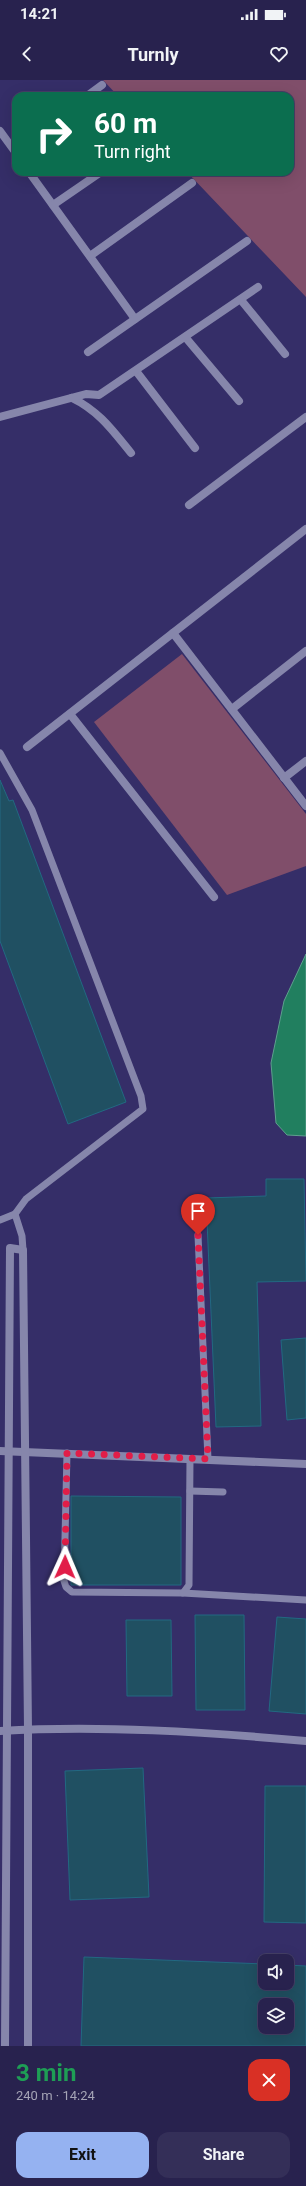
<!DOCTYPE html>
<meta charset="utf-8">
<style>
:root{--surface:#28224e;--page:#342f58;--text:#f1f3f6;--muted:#a5a4b6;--line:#443f66;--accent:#95b2f1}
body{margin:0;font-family:Roboto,sans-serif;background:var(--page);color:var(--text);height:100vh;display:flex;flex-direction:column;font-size:15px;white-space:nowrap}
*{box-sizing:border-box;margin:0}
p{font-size:13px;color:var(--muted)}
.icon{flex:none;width:22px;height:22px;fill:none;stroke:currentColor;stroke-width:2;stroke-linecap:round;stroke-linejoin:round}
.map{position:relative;height:1966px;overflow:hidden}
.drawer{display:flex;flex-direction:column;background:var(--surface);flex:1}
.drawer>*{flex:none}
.guide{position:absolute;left:12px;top:12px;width:282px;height:84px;border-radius:12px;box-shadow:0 4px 16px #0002,0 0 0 1px var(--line);background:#0b6e4f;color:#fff;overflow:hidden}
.tools{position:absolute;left:258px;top:1874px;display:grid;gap:8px}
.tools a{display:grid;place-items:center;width:36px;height:36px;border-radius:8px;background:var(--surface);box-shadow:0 4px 16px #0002,0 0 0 1px var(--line);font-size:20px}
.pin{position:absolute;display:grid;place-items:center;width:34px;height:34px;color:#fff;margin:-41px -17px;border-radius:50% 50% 50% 0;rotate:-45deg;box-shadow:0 0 4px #0007}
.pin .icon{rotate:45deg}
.me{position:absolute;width:44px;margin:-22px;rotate:1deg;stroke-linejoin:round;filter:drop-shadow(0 0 3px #0008)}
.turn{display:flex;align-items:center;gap:14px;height:84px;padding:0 16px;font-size:18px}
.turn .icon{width:52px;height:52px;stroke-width:2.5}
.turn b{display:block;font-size:28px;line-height:34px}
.round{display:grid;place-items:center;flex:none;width:42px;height:42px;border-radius:12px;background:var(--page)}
.headline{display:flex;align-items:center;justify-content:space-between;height:68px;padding:0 16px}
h1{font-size:24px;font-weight:700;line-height:30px;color:#1e9e55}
.action{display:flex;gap:8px;margin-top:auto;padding:8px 16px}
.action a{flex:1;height:46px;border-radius:12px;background:var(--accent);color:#111;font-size:16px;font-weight:700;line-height:46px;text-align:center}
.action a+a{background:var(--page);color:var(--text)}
.status{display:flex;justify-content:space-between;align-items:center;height:28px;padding:0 20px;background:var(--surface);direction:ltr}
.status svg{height:11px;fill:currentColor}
header{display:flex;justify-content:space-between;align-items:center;height:52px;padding:0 16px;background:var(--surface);font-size:18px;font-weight:700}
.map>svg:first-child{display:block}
</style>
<div class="status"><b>14:21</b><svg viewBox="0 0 49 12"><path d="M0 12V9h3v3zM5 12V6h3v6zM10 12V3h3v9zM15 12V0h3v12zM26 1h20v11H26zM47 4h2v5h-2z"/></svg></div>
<header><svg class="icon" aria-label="back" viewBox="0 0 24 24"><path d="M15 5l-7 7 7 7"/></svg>Turnly<svg class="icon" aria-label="heart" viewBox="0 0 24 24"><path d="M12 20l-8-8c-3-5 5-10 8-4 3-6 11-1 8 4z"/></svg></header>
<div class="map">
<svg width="306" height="1966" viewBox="0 0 306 1966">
<rect width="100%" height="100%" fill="#352e68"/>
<!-- green -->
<g fill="#804e6a">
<path d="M103 0H306V217L187 92H290V16H118Z"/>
<path d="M182 574 306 734V786L227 815 94 642Z"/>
</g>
<!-- water -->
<path fill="#217f5f" stroke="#5ea08e" d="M306 874V1056L287 1055 276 1043 271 983 284 921Z"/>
<!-- building -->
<g fill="#205062" stroke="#226982" fill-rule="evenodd">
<path d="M0 700 9 721 13 720 126 1022 68 1044 0 861Z"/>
<path d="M266 1099H304L306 1201 257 1202 261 1346 216 1347 206 1118 266 1116Z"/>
<path d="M306 1258V1338L287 1340 281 1260Z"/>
<path d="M71 1416 181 1417V1505H71Z"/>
<path d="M195 1535H244L245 1630H196Z"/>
<path d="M277 1537 306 1539V1634L269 1631Z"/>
<path d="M126 1540H171L172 1616H127Z"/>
<path d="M143 1688 149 1817 70 1820 65 1691Z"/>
<path d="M265 1706H306V1843L264 1842Z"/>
<path d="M84 1877 265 1884V1903H287V1885L306 1886V1966H81ZM265 1925H287V1947H265Z"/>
</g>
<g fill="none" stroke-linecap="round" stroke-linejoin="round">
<!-- service -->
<g stroke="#8686ab" stroke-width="7">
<path d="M0 673 32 730 141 1016 143 1029 26 1119 15 1134 22 1156 23 1170"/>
<path d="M0 1140 15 1134"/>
<path d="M198 1155 208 1379"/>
<path d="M67 1373 64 1501 66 1507 72 1512 183 1513 189 1505 190 1379"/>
<path d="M190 1411 223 1412"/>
<path d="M183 1513 306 1520"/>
</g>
<!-- minor -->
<g stroke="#8686ab" stroke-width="8">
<path d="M87 16 102 5"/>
<path d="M0 51 16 73"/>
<path d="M29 92 135 239"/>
<path d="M53 125 101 92"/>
<path d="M90 176 192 103"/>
<path d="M241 220 285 274"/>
<path d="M186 258 239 321"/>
<path d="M88 272 247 161"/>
<path d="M136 291 195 368"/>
<path d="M72 318C99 331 113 351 131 373"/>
<path d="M0 337 86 314 99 315 258 207"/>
<path d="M189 425 306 337"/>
<path d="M173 553 306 726"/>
<path d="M232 629 306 571"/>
<path d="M70 634 214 817"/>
<path d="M27 667 306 449"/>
<path d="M284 698 306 681"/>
<path d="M0 1371 306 1384"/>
<path d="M0 1651C101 1645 205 1652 306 1661"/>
</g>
<!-- tertiary -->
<path stroke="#8686ab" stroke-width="8" d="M5 1966 10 1168 23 1170 28 1649V1966"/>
</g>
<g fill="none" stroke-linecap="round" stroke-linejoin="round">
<!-- route -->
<path stroke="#e11d48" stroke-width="7" stroke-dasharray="0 12.6" d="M65 1487 67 1373 208 1379 198 1155"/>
</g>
</svg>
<div class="tools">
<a><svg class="icon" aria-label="sound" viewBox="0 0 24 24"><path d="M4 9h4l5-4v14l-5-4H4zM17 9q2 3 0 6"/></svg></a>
<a><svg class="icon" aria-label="layers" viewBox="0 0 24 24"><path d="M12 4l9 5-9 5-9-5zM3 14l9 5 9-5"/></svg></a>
</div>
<div class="pin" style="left:198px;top:1155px;background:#d93025"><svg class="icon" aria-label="arrive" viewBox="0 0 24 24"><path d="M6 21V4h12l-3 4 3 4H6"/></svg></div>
<svg class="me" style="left:65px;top:1487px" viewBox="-20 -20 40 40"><path d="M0-17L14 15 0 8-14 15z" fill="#e11d48" stroke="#fff" stroke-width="4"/></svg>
<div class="guide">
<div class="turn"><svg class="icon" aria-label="right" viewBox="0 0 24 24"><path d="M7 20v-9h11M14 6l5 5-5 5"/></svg><div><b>60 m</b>Turn right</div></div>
</div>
</div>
<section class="drawer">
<div class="headline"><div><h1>3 min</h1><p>240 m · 14:24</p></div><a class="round" style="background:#d93025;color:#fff"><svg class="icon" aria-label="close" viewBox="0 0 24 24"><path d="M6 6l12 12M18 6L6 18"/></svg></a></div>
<div class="action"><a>Exit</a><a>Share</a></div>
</section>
